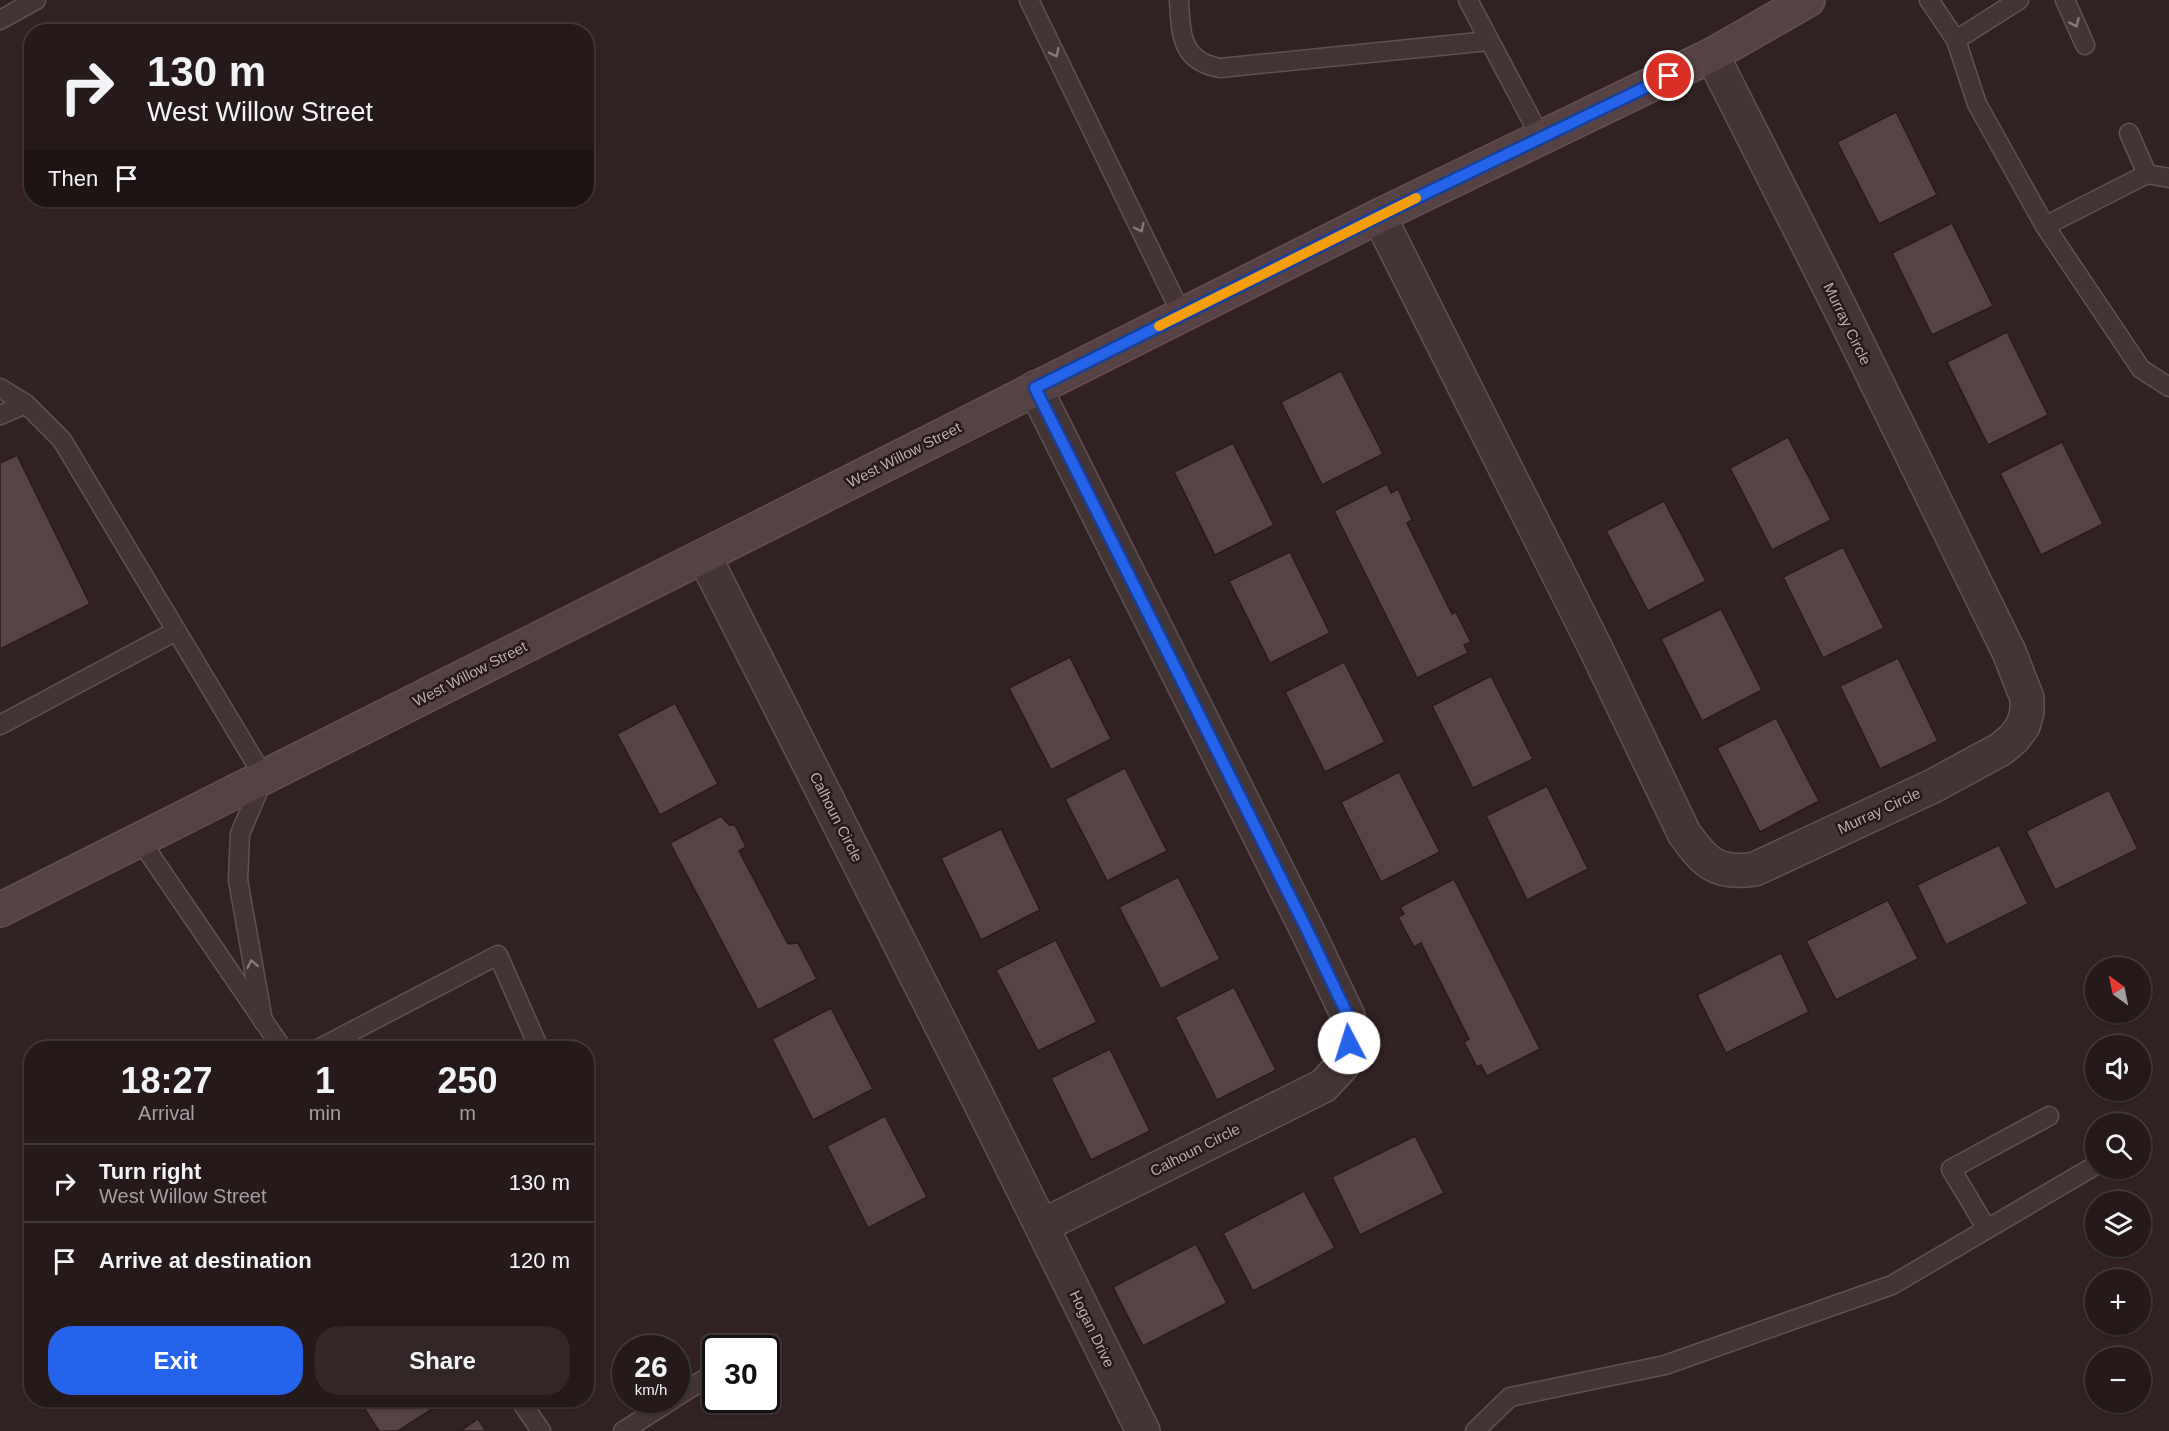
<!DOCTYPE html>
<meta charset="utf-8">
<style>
:root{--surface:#26191a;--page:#322627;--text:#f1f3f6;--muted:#a4a0a2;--line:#423839;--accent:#2563eb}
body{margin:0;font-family:Arial,sans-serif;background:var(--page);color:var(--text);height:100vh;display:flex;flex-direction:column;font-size:22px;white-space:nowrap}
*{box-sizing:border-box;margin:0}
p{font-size:20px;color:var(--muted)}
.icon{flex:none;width:33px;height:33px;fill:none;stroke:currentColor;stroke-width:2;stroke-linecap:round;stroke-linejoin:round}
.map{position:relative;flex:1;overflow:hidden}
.drawer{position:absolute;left:24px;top:1041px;width:570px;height:366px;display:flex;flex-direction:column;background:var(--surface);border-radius:24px;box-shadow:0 2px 4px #0004,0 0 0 2px var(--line)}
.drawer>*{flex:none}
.guide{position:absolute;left:24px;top:24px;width:570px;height:183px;border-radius:24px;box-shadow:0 2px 4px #0004,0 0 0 2px var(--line);background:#26191a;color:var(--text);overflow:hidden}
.needle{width:39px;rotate:327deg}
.buttons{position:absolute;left:2085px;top:957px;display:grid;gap:12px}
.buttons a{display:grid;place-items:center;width:66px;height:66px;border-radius:50%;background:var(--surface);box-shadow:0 2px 4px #0004,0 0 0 2px var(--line);font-size:30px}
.speed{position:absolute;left:612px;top:1335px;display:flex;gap:12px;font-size:30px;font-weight:700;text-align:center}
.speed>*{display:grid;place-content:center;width:78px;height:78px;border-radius:50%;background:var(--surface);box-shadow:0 2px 4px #0004,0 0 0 2px var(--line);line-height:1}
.speed small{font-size:15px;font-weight:400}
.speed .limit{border:3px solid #111;border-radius:9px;background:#fff;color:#111}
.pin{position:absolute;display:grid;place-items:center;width:51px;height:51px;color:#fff;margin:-26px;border:3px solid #fff;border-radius:50%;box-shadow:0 2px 6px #0007}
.me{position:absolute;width:66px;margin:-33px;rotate:355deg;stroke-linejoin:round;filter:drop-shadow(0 0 4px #0008)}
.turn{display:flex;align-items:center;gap:21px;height:126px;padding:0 24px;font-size:27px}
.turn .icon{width:78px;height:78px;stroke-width:2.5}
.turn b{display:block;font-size:42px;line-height:51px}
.then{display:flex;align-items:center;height:57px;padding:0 24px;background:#0003;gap:12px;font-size:22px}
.eta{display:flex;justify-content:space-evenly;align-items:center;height:102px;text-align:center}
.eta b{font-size:36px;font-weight:800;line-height:42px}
.action{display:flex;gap:12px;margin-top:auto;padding:12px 24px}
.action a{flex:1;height:69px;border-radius:24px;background:var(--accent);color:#fff;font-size:24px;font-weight:800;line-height:69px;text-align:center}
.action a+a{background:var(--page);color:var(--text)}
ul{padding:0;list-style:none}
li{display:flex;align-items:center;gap:18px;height:78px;padding:0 24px;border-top:2px solid var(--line)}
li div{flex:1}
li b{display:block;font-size:22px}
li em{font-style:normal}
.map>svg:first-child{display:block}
</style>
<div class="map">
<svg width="2169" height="1431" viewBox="0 0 2169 1431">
<rect width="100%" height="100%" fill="#322123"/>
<!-- building -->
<g fill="#574245" stroke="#291b1d" stroke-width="1.5">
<path d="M1896 112 1937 195 1879 224 1837 142Z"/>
<path d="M1952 223 1993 306 1932 335 1892 253Z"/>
<path d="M2007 332 2048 415 1988 445 1947 362Z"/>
<path d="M1341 371 1383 454 1322 485 1281 402Z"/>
<path d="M1788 437 1831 520 1772 550 1730 468Z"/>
<path d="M2062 442 2103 524 2041 555 2000 473Z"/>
<path d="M1233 443 1274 525 1215 555 1174 472Z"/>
<path d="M17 455 90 604 0 649V463Z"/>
<path d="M1387 484 1391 493 1398 489 1412 520 1407 523 1452 614 1456 612 1471 642 1464 645 1468 653 1417 678 1334 511Z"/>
<path d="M1664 501 1706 581 1648 611 1606 531Z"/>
<path d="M1843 547 1884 628 1823 658 1783 577Z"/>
<path d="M1290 552 1330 633 1270 663 1229 581Z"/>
<path d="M1721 609 1762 690 1702 721 1661 639Z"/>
<path d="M1070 657 1111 739 1051 770 1009 688Z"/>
<path d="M1898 658 1938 741 1880 769 1840 686Z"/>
<path d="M1344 662 1385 742 1325 772 1285 692Z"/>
<path d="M1491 676 1533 759 1473 788 1432 706Z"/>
<path d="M675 703 718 784 660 815 617 734Z"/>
<path d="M1776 718 1819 801 1760 832 1717 748Z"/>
<path d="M1125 768 1167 851 1107 881 1065 799Z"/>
<path d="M1399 772 1440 852 1381 882 1341 802Z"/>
<path d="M1547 786 1588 869 1527 900 1486 816Z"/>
<path d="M2109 790 2138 849 2055 890 2026 831Z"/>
<path d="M721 816 729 825H735L746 847 739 851 788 944 798 943 817 979 758 1010 670 843Z"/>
<path d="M1001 829 1040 910 981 940 941 858Z"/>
<path d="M1999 845 2028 904 1946 945 1917 885Z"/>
<path d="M1178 877 1220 959 1161 989 1119 907Z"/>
<path d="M1454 879 1540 1049 1487 1076 1481 1065 1477 1067 1464 1042 1469 1039 1421 943 1414 947 1398 917 1404 914 1400 907Z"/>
<path d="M1888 900 1918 959 1836 1000 1806 941Z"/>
<path d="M1056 940 1097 1022 1038 1051 996 970Z"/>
<path d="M1781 953 1809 1012 1726 1053 1697 995Z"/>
<path d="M1234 987 1276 1070 1217 1100 1175 1017Z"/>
<path d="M831 1008 873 1089 813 1120 772 1039Z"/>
<path d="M1110 1049 1150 1131 1091 1160 1051 1078Z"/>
<path d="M885 1116 927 1197 868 1228 827 1146Z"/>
<path d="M1415 1136 1444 1193 1360 1235 1332 1177Z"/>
<path d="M1304 1191 1335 1248 1253 1291 1223 1233Z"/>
<path d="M1196 1244 1227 1303 1143 1346 1113 1287Z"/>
<path d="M366 1400H446L398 1431H379L361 1403Z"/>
<path d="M478 1419 486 1431H460Z"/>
</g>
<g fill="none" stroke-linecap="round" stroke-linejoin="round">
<!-- service casing -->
<g stroke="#615153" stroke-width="21">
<g id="service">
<path d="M1029 0 1182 315"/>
<path d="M1179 0C1181 33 1180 61 1220 68L1489 41"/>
<path d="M1468 0 1541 138"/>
<path d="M1929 0 1956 40 1977 104 2045 226 2147 174 2169 178"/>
<path d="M2065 0 2085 45"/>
<path d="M0 20 36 0"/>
<path d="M1956 40 2019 0"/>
<path d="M2129 133 2147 174"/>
<path d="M2045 226 2141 369 2169 387"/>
<path d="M0 388 26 404 62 440 264 777 240 834 238 880 263 1021"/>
<path d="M0 415 26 404"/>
<path d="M0 725 176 631"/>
<path d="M140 840 282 1048"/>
<path d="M320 1048 498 955 539 1048"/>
<path d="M1987 1229 1951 1169 2049 1116"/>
<path d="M676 1397 716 1372"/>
<path d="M520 1400 541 1431"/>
<path d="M623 1431 672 1400"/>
<path d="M1475 1431 1510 1397 1665 1365 1892 1285 2096 1165"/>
</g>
</g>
<!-- minor casing -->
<g stroke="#615153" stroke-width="36">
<g id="minor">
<path d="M1379 216 1594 645 1684 833C1705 863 1717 875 1755 869L1933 786 2001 749 2014 738 2023 726 2027 712V698L2009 652 1843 314 1712 55"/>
<path d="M1035 388 1307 930 1348 1016 1349 1043 1341 1067 1323 1086 1042 1226"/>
<path d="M704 556 976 1094 1143 1431"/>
</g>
</g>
<!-- secondary casing -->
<g stroke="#615153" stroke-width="36">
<path id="secondary" d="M0 910 1379 216 1712 55 1808 0"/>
</g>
<!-- service -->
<use href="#service" stroke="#433435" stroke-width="18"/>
<!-- minor -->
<use href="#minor" stroke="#433435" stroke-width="33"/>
<!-- secondary -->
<use href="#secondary" stroke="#564244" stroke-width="33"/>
</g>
<!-- one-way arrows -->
<defs><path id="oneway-chevron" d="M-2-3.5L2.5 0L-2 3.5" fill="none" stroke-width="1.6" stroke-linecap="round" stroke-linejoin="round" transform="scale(1.5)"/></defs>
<g stroke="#887778">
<use href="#oneway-chevron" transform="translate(2075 23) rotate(66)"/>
<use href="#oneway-chevron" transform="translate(1055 53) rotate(64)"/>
<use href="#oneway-chevron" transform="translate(1140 228) rotate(64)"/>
<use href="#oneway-chevron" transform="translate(252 964) rotate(-101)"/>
</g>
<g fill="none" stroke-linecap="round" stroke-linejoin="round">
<!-- route casing -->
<g stroke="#184099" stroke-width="15">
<path id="route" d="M1349 1043 1348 1016 1307 930 1035 388 1379 216 1669 76"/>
</g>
<!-- route -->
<use href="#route" stroke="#2563eb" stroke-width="10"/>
<!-- slow -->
<path stroke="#f59e0b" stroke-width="10" d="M1159 326 1416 198"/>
</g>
<g text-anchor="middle" stroke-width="5" stroke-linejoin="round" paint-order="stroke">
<!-- street labels -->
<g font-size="15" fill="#c0aeaf" stroke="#27191b">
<text transform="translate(1847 324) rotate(64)" y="5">Murray Circle</text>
<text transform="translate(904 455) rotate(-27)" y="5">West Willow Street</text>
<text transform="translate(470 674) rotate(-27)" y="5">West Willow Street</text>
<text transform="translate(1879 811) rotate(-25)" y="5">Murray Circle</text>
<text transform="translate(836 817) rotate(63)" y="5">Calhoun Circle</text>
<text transform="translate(1195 1150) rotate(-27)" y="5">Calhoun Circle</text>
<text transform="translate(1092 1329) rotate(64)" y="5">Hogan Drive</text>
</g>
</g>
</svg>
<div class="buttons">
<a><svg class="needle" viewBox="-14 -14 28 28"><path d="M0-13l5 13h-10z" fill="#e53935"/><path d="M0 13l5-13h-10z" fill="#a4a0a2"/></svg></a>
<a><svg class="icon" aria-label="sound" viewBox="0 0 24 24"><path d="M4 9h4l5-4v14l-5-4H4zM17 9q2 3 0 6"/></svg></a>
<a><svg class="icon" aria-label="search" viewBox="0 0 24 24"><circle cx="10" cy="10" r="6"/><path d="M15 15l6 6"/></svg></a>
<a><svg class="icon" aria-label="layers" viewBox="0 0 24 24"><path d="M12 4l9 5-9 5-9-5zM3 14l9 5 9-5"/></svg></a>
<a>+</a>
<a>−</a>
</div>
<div class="speed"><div>26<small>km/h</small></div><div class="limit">30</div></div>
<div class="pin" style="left:1669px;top:76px;background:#d93025"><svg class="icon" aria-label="arrive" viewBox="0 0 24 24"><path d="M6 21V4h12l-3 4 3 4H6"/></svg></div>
<svg class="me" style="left:1349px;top:1043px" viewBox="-20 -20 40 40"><circle r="19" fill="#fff"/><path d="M0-13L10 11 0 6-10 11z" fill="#2563eb"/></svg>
<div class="guide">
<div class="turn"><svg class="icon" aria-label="right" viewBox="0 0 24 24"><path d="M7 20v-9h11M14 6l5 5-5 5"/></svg><div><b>130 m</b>West Willow Street</div></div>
<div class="then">Then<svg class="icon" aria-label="arrive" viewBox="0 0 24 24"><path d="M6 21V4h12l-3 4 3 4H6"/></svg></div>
</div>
<section class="drawer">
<div class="eta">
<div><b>18:27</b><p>Arrival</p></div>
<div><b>1</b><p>min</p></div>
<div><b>250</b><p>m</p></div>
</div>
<ul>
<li><svg class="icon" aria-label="right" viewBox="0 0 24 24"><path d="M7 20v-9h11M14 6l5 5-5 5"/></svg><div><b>Turn right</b><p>West Willow Street</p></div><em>130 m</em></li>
<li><svg class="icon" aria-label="arrive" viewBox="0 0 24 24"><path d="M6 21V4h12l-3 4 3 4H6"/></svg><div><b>Arrive at destination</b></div><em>120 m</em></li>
</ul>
<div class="action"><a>Exit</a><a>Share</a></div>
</section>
</div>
